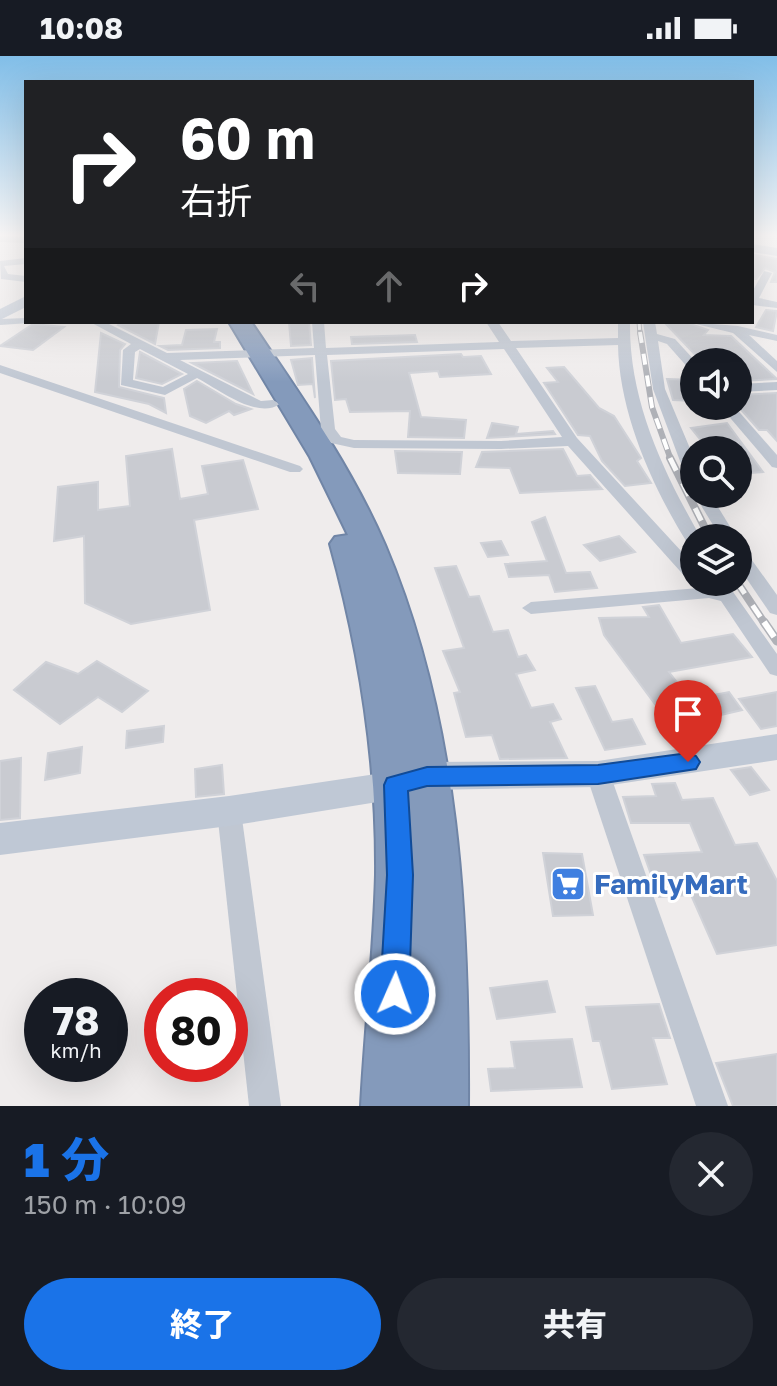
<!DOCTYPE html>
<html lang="ja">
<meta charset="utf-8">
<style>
:root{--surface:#171b24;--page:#242831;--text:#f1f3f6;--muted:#9ea1a6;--accent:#1a73e8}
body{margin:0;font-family:"Golos Text","Noto Sans JP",sans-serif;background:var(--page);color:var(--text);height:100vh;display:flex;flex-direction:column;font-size:30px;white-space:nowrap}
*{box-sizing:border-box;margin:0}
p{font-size:26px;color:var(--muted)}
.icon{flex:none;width:44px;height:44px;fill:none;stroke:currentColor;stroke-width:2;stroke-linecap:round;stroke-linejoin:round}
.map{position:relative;height:1050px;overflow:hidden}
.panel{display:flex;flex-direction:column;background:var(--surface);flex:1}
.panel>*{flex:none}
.hud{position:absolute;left:24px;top:24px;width:730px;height:244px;border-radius:0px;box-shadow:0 8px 32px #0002;background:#202124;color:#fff;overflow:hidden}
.controls{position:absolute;left:680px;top:292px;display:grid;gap:16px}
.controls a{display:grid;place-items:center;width:72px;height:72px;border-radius:50%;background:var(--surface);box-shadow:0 8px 32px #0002;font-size:40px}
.speed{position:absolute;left:24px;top:922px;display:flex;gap:16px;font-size:40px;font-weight:700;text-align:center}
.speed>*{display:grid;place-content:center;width:104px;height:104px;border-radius:50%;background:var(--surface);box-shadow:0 8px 32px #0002;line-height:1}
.speed small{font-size:20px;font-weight:400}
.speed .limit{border:12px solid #d22;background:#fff;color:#111}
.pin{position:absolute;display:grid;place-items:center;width:68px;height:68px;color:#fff;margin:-82px -34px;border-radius:50% 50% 50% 0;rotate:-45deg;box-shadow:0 0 8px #0007}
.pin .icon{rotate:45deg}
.me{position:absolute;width:88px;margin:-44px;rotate:2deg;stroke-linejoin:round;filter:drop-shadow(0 0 6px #0008)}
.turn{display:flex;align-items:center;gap:28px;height:168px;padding:0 24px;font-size:36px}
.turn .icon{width:104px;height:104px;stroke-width:2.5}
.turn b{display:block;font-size:56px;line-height:68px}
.lanes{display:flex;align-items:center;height:76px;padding:0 24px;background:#0003;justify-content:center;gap:40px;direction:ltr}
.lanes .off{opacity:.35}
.round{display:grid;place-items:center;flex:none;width:84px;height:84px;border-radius:42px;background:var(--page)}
.headline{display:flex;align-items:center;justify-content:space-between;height:136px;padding:0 24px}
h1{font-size:48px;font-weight:800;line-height:60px;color:var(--accent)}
.button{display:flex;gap:16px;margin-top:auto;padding:16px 24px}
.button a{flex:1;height:92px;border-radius:48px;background:var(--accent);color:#fff;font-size:32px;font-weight:800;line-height:92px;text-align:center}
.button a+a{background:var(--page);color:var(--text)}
.status{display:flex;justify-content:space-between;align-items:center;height:56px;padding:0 40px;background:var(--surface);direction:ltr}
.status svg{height:22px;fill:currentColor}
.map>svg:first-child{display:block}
</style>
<div class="status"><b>10:08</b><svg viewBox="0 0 49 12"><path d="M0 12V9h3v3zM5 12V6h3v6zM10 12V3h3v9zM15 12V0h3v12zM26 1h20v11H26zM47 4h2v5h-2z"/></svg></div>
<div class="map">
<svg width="777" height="1050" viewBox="0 0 777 1050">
<rect width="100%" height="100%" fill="#efecec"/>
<!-- building -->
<g fill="#c9cbd1" stroke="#d0d2d8" stroke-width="2">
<path d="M755 199 777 203V226H771L775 216 765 212 756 223H752Z"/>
<path d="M766 254 777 255 773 275 756 271Z"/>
<path d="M159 266 155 288 118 269 119 268Z"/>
<path d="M289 266H309L311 289 291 290Z"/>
<path d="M664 266H685L708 274 704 279 731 280 777 323 738 325V305L702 306Z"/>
<path d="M33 268 64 271 33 294 0 290Z"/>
<path d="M217 273 214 286H220V292L168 294 160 290 182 289 186 274Z"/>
<path d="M101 277 125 288 120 294 119 331 164 342 166 357 149 348 95 336Z"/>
<path d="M415 279 417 286 352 288 351 281Z"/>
<path d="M140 296 182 318 162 328 136 322Z"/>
<path d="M461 298 463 301 481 300 491 318 440 321 438 315 409 317 421 361 466 364 464 382 408 381 410 355 350 356 346 343 335 344 331 305Z"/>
<path d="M312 302 315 342 313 328 298 329 291 304Z"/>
<path d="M237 305 253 338 192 307Z"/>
<path d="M564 311 599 352 614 360 641 402 637 405 651 427 625 430 602 405 590 380 578 379 544 327 558 326 547 312Z"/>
<path d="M667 323 694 324V345L673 344Z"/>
<path d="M197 325 236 348 251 353 234 359 229 355 206 367 190 360 184 333Z"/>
<path d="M777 337V385L767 374H759L738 350V339Z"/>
<path d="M492 367 518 371 516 378 553 375 555 378 487 382Z"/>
<path d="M727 367 738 382 763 416 738 418V386L703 387 691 372Z"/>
<path d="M172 393 180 443 208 438 202 410 243 404 258 453 194 464 210 554 131 568 85 547 84 480 54 485 58 431 98 426V454L130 450 126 400Z"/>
<path d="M563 393 577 420 590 419 602 433 520 437 510 412 476 411 482 396Z"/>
<path d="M395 395 462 396 460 418 398 417Z"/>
<path d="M545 461 566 517 590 516 597 532 555 536 549 519 509 521 505 508 547 505 532 466Z"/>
<path d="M619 480 635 496 600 505 584 489Z"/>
<path d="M501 485 508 499 488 501 481 487Z"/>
<path d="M456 510 469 541 479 540 493 576 508 574 518 601 526 599 535 614 516 618 531 652 553 648 561 663 550 666 567 702 500 703 492 679 466 681 454 637 460 636 443 595 464 592 435 512Z"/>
<path d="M659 549 681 587 733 578 752 601 669 616 699 655 666 663 604 579 599 562 649 561 643 551Z"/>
<path d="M97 605 148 635 122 656 98 641 60 668 14 634 46 606 78 618Z"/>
<path d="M595 630 612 666 632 663 645 688 605 694 576 632Z"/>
<path d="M729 636 742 654 716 660 703 641Z"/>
<path d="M777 636V670L761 673 739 643Z"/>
<path d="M164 670 163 686 126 692 127 675Z"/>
<path d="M82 691 80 717 45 724 48 697Z"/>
<path d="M21 702 20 762 0 764V705Z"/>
<path d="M222 709 224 738 196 741 195 713Z"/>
<path d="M751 711 769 734 750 739 731 714Z"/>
<path d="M675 727 682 744 713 742 735 789 757 787 777 825V889L717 898 691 839 659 841 644 799 702 796 690 767H631L623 741 656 740 652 728Z"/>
<path d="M543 797 582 798 593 859 553 860Z"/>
<path d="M547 925 555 956 497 963 490 932Z"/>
<path d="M659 948 670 982H653L667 1028 612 1033 600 985H593L586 951Z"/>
<path d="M572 983 582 1031 491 1035 488 1013 515 1012 511 986Z"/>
<path d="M777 998V1050H733L716 1007Z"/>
</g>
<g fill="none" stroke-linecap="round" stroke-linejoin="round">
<!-- highway casing -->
<g stroke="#7085a6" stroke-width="4">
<path id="highway" d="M229 266H251C299 337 351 410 385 489 460 666 469 861 468 1050H361C365 973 374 896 376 819 377 707 360 596 330 488L335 481 348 479 310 401Z"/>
</g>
<!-- street -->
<g fill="#c0c7d2" fill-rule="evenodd">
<path d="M0 180 26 181V187L0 186Z"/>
<path d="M26 202V208L4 210 8 218 26 220V226L1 223 0 205Z"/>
<path d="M764 215 772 217 759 242 777 246V252L752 249V236Z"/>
<path d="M26 262V266L30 267 0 269V263Z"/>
<path d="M90 266H105L167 297 314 292 312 266H324L326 292 499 286 486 266H498L511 285 618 282V266H630C629 345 663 415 701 482H694V489L688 488C652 431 619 356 618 289L516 292 577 382 694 509V526L688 524 568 390 501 393 354 392 331 387 321 374 315 299 180 304 261 345 273 344 280 348C257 364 218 333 197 322L165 339 121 329 123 294 131 288ZM140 293 188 318 163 331 133 324 135 296ZM504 293 562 381 501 385 354 384 341 381 335 373 327 299Z"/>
<path d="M643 266H655L657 278 675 283 696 306 694 315 690 314 667 288 658 285 665 333 694 402V426L686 421 653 333Z"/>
<path d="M688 266 738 270 777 279V285L749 279 777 305V316L733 277Z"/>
<path d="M0 309 300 410 303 413 300 416H290L0 317Z"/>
<path d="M777 326V334L738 336V328Z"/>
<path d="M720 350H734L777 399V412L772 411Z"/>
<path d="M694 438H710L737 482H721Z"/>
<path d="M738 492 744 493 777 539V559L770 557 738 510Z"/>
<path d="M714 526H726L777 598V620L770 618 721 545 709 542 531 558 522 552 531 546 711 531Z"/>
<path d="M598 709 606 711 610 718 728 1050H696L586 718 590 711Z"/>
<path d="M229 745 238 748 241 755 281 1050H249L217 755 220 748Z"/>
</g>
<!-- secondary -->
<g fill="#bfc8d5" fill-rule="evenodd">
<path d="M752 188 777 192V200L752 196Z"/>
<path d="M26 240V251L0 264V253Z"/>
<path d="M777 678V704L598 731 427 734 396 743 229 770 0 799V767L229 740 396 715 427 706 598 705Z"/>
</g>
<!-- highway -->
<use href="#highway" fill="#849abb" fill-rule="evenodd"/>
<!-- rail-far3 casing -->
<g stroke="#afb1b7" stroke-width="5">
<path id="rail-far3" d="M639 266 640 278"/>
</g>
<!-- rail-far2 casing -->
<g stroke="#afb1b7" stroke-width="6">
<path id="rail-far2" d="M640 276 652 351 671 404"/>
</g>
<!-- rail-far1 casing -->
<g stroke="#afb1b7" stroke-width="8">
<g id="rail-far1">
<path d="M670 402 710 482"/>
<path d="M737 526 765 568"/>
</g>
</g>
<!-- rail casing -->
<g stroke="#afb1b7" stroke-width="9">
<path id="rail" d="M764 566 777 585"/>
</g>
<!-- rail-far3 -->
<use href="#rail-far3" stroke="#fff" stroke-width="3" stroke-dasharray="8" stroke-linecap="butt"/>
<!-- rail-far2 -->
<use href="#rail-far2" stroke="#fff" stroke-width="4" stroke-dasharray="11" stroke-linecap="butt"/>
<!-- rail-far1 -->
<use href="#rail-far1" stroke="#fff" stroke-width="5" stroke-dasharray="14" stroke-linecap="butt"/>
<!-- rail -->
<use href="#rail" stroke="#fff" stroke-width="6" stroke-dasharray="18" stroke-linecap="butt"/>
</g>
<!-- sky -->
<linearGradient id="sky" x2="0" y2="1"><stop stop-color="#81bee8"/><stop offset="0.55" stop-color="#f8f6f6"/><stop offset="1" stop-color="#f8f6f6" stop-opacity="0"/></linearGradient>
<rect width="777" height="326" fill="url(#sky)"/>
<!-- route -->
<path fill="#1a73e8" stroke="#114b97" stroke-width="2" d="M688 697 696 700 700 706 696 713 598 728 427 730 408 735 413 819 409 938 405 948 395 952 384 948 380 938 387 819 384 729 387 722 427 711 598 709Z"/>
<!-- icons -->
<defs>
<g id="supermarket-square" transform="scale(1.8)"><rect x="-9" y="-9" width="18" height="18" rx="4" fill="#3f7fe0" stroke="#fff"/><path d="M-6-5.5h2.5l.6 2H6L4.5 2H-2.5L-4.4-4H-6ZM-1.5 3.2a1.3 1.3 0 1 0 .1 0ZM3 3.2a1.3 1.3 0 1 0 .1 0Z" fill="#fff"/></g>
</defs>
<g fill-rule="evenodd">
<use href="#supermarket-square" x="568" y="828"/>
</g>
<g text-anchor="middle" stroke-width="6" stroke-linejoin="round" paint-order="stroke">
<!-- near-shop labels -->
<g font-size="28" font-weight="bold" fill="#366cbe" stroke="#fff" text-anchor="start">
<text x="594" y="838">FamilyMart</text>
</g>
</g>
</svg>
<div class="controls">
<a><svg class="icon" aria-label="sound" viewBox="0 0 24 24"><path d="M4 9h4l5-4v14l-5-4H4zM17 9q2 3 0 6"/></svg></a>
<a><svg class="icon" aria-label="search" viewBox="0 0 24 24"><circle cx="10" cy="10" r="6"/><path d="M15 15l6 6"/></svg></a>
<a><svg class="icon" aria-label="layers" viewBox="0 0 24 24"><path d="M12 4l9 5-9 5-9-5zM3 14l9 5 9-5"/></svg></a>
</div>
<div class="speed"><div>78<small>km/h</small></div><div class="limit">80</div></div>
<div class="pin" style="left:688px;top:706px;background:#d93025"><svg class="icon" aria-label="arrive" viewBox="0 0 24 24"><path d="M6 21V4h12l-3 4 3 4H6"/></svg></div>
<svg class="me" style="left:395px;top:938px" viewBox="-20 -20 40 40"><circle r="17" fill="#1a73e8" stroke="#fff" stroke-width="3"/><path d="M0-11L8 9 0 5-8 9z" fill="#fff"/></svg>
<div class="hud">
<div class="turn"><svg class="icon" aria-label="right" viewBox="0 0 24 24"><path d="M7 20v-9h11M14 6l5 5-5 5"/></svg><div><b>60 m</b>右折</div></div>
<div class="lanes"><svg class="icon off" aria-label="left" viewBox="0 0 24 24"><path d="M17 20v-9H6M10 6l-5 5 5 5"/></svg><svg class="icon off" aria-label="ahead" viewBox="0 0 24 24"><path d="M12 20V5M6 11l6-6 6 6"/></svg><svg class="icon" aria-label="right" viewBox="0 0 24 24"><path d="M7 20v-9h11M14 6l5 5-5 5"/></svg></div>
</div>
</div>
<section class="panel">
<div class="headline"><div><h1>1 分</h1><p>150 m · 10:09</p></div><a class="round"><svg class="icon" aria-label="close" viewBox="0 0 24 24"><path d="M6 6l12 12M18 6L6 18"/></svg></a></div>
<div class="button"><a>終了</a><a>共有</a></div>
</section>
